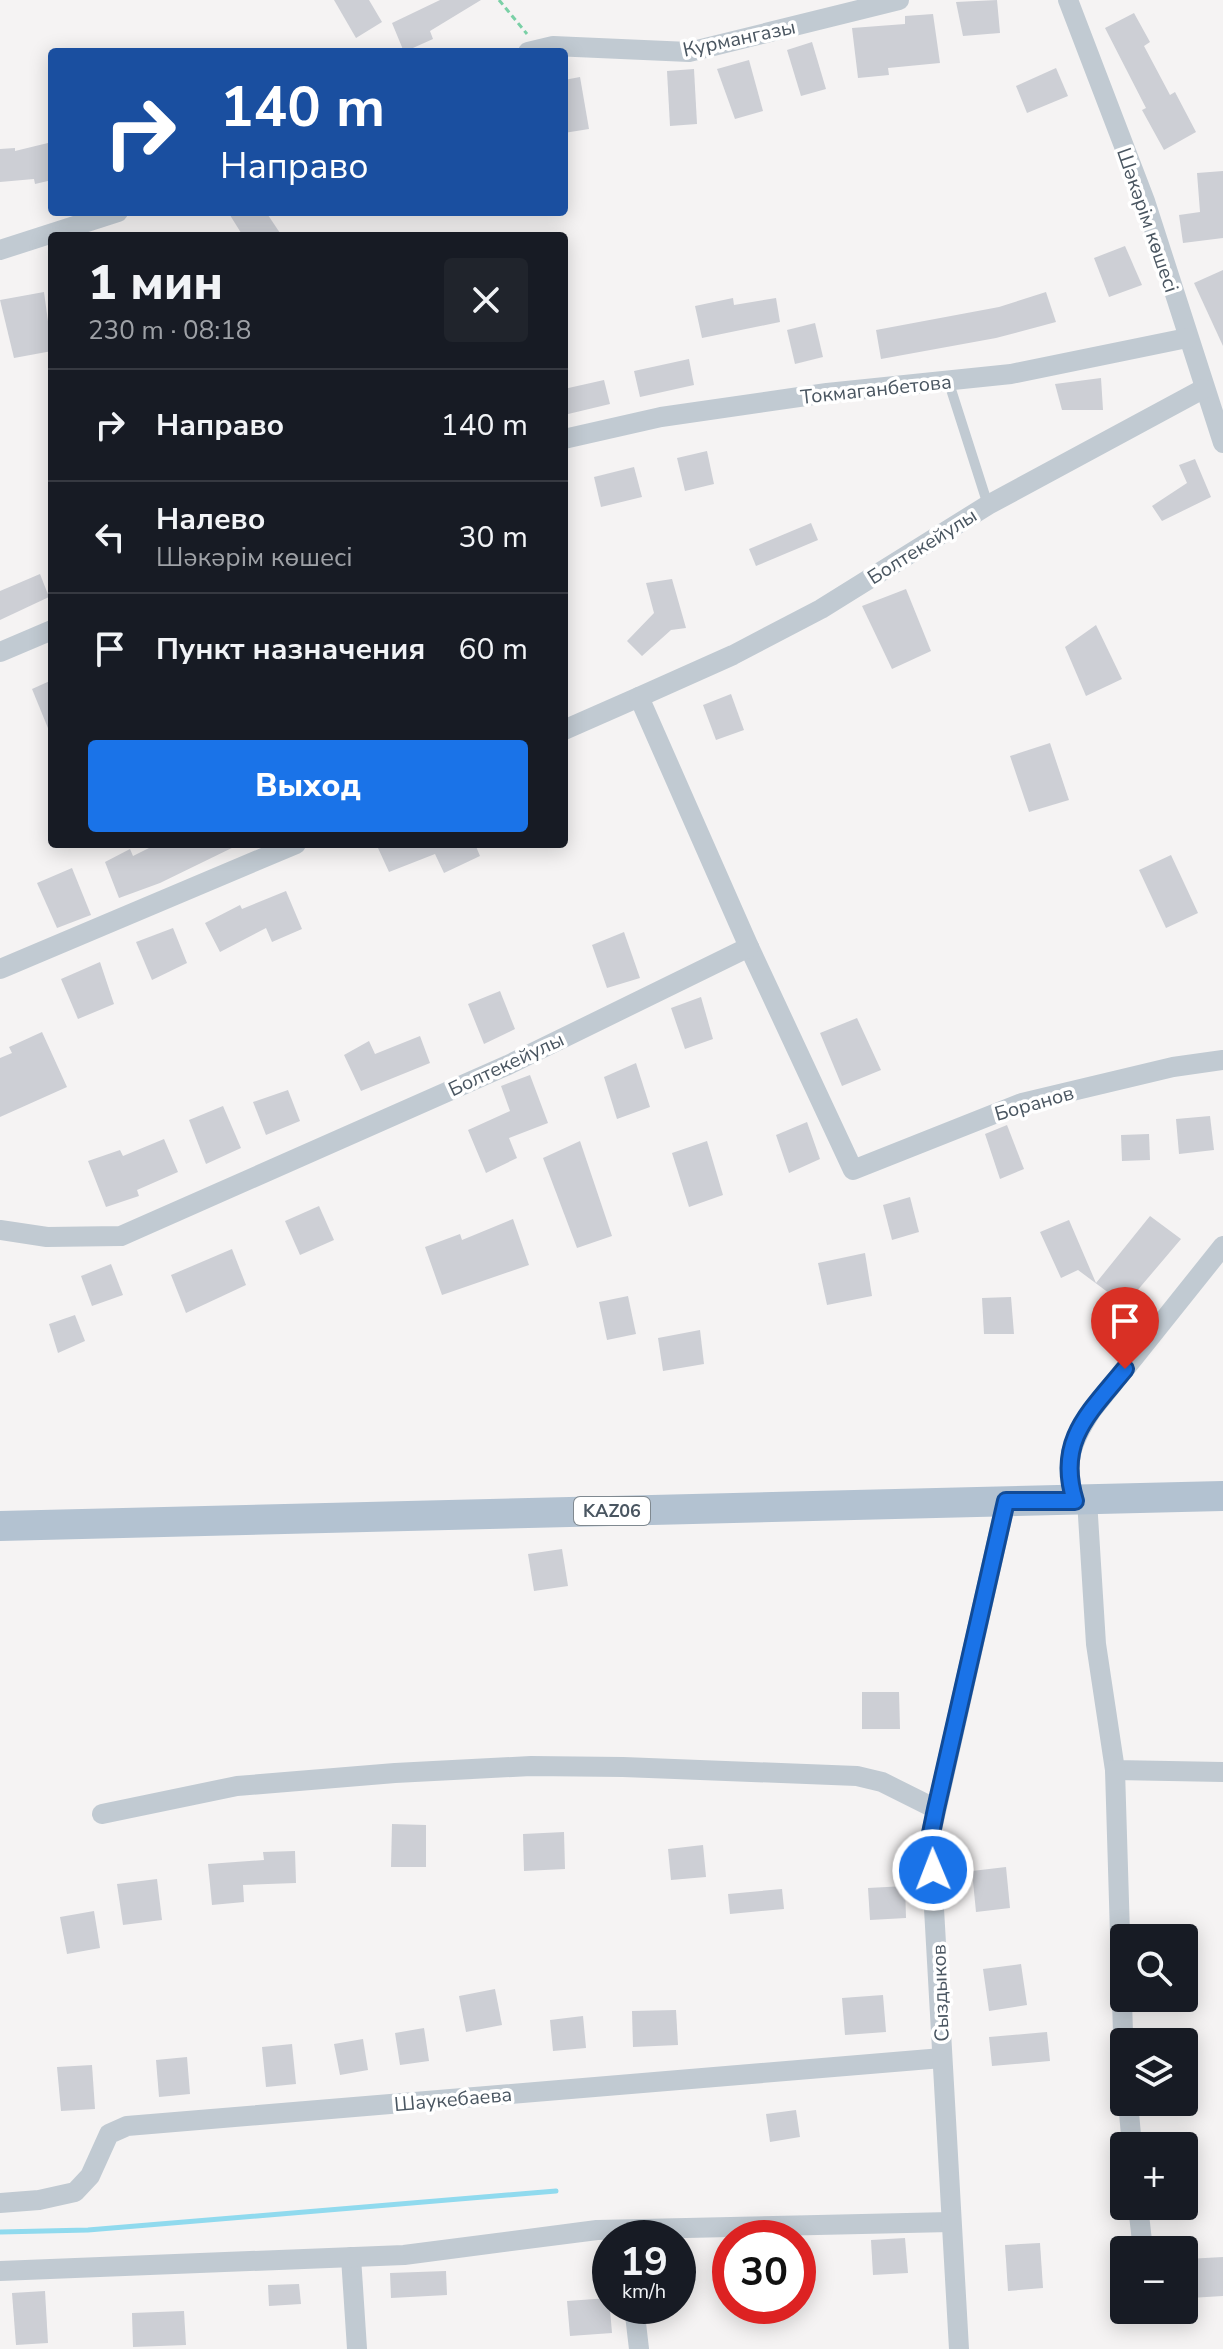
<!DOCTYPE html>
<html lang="ru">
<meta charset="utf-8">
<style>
:root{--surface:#171b24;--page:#20242c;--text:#f1f3f6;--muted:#9ea1a6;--line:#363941;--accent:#1a73e8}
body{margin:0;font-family:"Nunito Sans",sans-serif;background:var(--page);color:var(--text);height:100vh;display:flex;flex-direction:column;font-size:30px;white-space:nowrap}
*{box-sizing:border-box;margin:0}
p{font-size:26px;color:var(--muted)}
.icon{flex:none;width:44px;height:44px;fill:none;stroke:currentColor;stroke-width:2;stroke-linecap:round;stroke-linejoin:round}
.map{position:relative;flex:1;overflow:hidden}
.panel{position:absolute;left:48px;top:232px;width:520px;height:616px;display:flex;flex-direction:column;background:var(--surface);border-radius:8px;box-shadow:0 4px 20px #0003}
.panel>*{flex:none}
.top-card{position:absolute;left:48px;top:48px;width:520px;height:168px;border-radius:8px;box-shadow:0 4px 20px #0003;background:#1a4fa0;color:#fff;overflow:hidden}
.fabs{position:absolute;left:1110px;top:1924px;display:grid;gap:16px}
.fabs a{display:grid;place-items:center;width:88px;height:88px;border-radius:8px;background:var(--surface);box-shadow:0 4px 20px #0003;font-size:40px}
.speed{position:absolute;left:592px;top:2220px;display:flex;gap:16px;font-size:40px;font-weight:700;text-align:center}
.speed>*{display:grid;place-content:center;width:104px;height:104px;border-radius:50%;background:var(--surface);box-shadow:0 4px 20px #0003;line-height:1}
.speed small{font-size:20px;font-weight:400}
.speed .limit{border:12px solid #d22;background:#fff;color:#111}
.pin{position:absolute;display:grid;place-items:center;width:68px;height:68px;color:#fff;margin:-82px -34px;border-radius:50% 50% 50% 0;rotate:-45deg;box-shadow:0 0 8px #0007}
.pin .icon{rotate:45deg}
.me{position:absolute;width:88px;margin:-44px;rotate:359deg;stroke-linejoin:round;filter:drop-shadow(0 0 6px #0008)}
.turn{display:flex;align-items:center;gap:28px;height:168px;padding:0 40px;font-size:36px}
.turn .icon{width:104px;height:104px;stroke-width:2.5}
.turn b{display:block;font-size:56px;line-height:68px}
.round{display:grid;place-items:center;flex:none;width:84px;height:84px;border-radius:8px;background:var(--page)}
.summary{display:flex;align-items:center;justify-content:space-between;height:136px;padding:0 40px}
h1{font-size:48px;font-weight:800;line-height:60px}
.button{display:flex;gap:16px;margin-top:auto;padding:16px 40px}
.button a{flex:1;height:92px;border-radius:8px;background:var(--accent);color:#fff;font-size:32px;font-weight:800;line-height:92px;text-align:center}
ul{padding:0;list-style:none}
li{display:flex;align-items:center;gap:24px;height:112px;padding:0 40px;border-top:2px solid var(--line)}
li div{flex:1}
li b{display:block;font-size:30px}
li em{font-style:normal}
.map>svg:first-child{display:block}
</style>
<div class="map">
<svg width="1223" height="2349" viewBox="0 0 1223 2349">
<rect width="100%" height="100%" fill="#f5f3f3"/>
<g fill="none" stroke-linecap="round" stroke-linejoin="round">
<!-- stream -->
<path stroke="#90daee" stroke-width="5" d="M0 2232 88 2230 556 2191"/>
</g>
<!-- building -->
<g fill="#cdcfd5">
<path d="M334 0H369L382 22 356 38Z"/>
<path d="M440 0H481L430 31 433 39 404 52 392 23Z"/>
<path d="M997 0 1000 33 963 36 956 2Z"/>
<path d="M1134 13 1150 42 1144 46 1170 95 1175 92 1196 132 1164 150 1142 110 1146 108 1105 28Z"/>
<path d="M933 14 940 63 888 68 889 75 858 78 852 28 905 24V16Z"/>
<path d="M812 42 826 89 801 96 787 50Z"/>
<path d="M749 60 763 111 735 119 717 69Z"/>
<path d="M1056 68 1068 96 1027 113 1016 86Z"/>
<path d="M694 69 697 124 670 126 667 71Z"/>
<path d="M580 77 589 129 564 133V80Z"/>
<path d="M52 142V180L35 184 34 179 0 182V149L15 148V151Z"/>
<path d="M1223 171V238L1183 243 1179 215 1200 212 1197 173Z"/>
<path d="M228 212H266L282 236H243Z"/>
<path d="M1125 246 1142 285 1109 297 1094 258Z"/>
<path d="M1223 270V346L1194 283Z"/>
<path d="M44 292 52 351 14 358 0 300Z"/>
<path d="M1046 292 1056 322 996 338 881 359 876 330 999 307Z"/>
<path d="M733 298 734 305 776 298 780 322 702 338 695 306Z"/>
<path d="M815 323 823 357 795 364 787 330Z"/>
<path d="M689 359 694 385 640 397 634 371Z"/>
<path d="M1101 378 1103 410H1062L1055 384Z"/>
<path d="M604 380 610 404 564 415V389Z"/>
<path d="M707 451 714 484 685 491 677 458Z"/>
<path d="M1195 459 1211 497 1162 521 1152 506 1187 483 1179 465Z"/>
<path d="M634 467 642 497 601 507 594 477Z"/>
<path d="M811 523 818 540 756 566 749 549Z"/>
<path d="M40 574 49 597 0 620V591Z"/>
<path d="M672 579 686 628 671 630 642 656 627 641 654 613 646 583Z"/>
<path d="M906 589 931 651 892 669 862 606Z"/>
<path d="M1096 625 1122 679 1086 696 1065 647Z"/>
<path d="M52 680V738L32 689Z"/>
<path d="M731 694 744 730 716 740 703 705Z"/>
<path d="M1050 743 1069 800 1029 812 1010 756Z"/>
<path d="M157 844H240L160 883 119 898 105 862 130 849 133 856Z"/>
<path d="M387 844H475L480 856 444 873 435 854 389 872 378 848Z"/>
<path d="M1171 855 1198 913 1166 928 1139 870Z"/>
<path d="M72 868 91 915 57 928 37 883Z"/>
<path d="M286 891 302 929 272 942 266 928 220 952 205 923 240 905 242 909Z"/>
<path d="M173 928 187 963 152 980 136 942Z"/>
<path d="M624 932 640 978 607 988 592 945Z"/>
<path d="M100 962 114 1004 78 1019 61 979Z"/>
<path d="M500 991 515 1029 484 1044 468 1004Z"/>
<path d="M701 997 713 1039 685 1049 671 1008Z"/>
<path d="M857 1018 881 1070 842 1086 820 1033Z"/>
<path d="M42 1032 67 1087 0 1117V1058L12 1053 9 1047Z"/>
<path d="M420 1036 430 1063 361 1091 344 1055 369 1041 375 1054Z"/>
<path d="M636 1063 650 1107 617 1119 604 1077Z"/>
<path d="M530 1075 548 1123 509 1138 517 1158 486 1173 468 1130 510 1111 501 1086Z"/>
<path d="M288 1090 300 1121 266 1135 253 1102Z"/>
<path d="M223 1106 241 1148 206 1164 189 1120Z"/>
<path d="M1210 1116 1214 1150 1179 1154 1176 1119Z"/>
<path d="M807 1122 820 1159 789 1173 776 1135Z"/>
<path d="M1007 1125 1024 1169 1000 1179 985 1134Z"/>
<path d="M1149 1134 1150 1160 1122 1161 1121 1135Z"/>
<path d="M164 1139 178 1172 137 1190 139 1196 106 1207 88 1161 120 1150 123 1156Z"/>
<path d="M580 1141 612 1236 577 1248 543 1158Z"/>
<path d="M707 1141 723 1195 689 1207 672 1153Z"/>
<path d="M910 1197 919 1232 892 1240 883 1205Z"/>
<path d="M319 1206 334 1240 300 1255 285 1221Z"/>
<path d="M1150 1216 1181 1239 1125 1305 1078 1270 1061 1278 1040 1232 1069 1220 1096 1283Z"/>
<path d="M513 1219 529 1265 442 1295 425 1247 460 1234 462 1240Z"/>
<path d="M232 1249 246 1285 186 1313 171 1275Z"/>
<path d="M865 1253 872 1296 827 1305 818 1263Z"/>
<path d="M111 1264 123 1295 92 1306 81 1276Z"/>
<path d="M628 1296 636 1334 607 1340 599 1302Z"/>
<path d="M1011 1297 1014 1334H984L982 1298Z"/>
<path d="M75 1315 85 1341 58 1353 49 1324Z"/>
<path d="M700 1330 704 1364 663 1371 658 1338Z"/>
<path d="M562 1549 568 1586 534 1591 528 1554Z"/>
<path d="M862 1692H899L900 1729H862Z"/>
<path d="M392 1824 426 1825V1867H391Z"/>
<path d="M564 1832 565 1869 524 1871 523 1834Z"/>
<path d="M703 1845 706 1877 671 1880 668 1849Z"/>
<path d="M295 1851 296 1883 243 1885 244 1902 212 1905 208 1864 264 1860 263 1852Z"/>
<path d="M1006 1867 1010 1908 976 1912 972 1871Z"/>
<path d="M157 1879 162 1920 123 1925 117 1884Z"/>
<path d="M905 1886 906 1918 870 1920 868 1888Z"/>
<path d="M782 1889 784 1909 730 1914 728 1894Z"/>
<path d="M94 1911 100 1948 67 1954 60 1917Z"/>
<path d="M1021 1964 1027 2005 989 2011 983 1969Z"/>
<path d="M495 1989 502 2025 466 2032 459 1996Z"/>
<path d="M883 1995 886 2032 845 2035 842 1998Z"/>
<path d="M676 2010 678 2045 633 2047 632 2011Z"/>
<path d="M583 2016 586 2048 553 2051 550 2020Z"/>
<path d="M424 2028 429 2061 400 2065 395 2033Z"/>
<path d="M1047 2032 1050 2061 992 2066 989 2037Z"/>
<path d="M363 2039 368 2070 340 2075 334 2044Z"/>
<path d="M292 2044 296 2084 266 2087 262 2047Z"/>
<path d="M187 2057 190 2094 159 2097 156 2060Z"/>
<path d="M92 2065 95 2109 61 2111 57 2067Z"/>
<path d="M796 2110 800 2137 770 2142 766 2114Z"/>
<path d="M905 2238 908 2273 873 2275 871 2240Z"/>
<path d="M1040 2243 1043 2288 1008 2291 1005 2245Z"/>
<path d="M1223 2257V2296L1190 2298 1187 2259Z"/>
<path d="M446 2271 447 2295 391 2298 390 2273Z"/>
<path d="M299 2284 301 2304 269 2306 268 2285Z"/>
<path d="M45 2291 48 2343 16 2345 12 2293Z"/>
<path d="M609 2298 612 2333 570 2336 567 2301Z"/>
<path d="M184 2311 186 2345 133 2347 132 2313Z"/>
</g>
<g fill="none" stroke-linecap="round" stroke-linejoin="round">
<!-- path -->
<path stroke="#7ad0a6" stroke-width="3" stroke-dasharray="6 4" stroke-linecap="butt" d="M499 0 527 34"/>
<!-- lane -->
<path stroke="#c1cad2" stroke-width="10" d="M948 380 988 505"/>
<!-- street -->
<g stroke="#c1cad2" stroke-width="20">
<path d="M1068 0 1145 201 1223 443"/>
<path d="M528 52 553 46 689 52 899 0"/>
<path d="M0 250 118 212"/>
<path d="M564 439 661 417 827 393 1011 374 1187 338"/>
<path d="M0 652 52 630"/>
<path d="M564 730 639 697"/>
<path d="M749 947 853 1170 1022 1103 1173 1067 1223 1060"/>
<path d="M0 969 296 844"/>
<path d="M0 1230 47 1237 121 1236 508 1065 749 947 639 697 733 655 821 609 988 505 1203 389"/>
<path d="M1087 1500 1096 1644 1115 1770 1223 1772"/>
<path d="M1075 1501C1063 1463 1071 1442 1092 1410L1223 1246"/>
<path d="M1115 1770 1124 2066"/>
<path d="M102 1814 237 1786 395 1773 531 1766 623 1767 857 1776 882 1782 936 1809"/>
<path d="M1128 2102 1132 2146"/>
<path d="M0 2203 39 2200 75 2192 90 2176 109 2134 127 2126 942 2058"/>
<path d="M1138 2206 1143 2250"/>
<path d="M351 2257 357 2349"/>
<path d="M0 2271 404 2255 597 2230 951 2222"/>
<path d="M634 2306 639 2349"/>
<path d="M959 2349 930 1838 1006 1501"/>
</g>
<!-- primary -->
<path stroke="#b3c2d1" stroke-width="30" d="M0 1526 1223 1496"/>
</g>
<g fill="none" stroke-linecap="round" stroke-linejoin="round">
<!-- route casing -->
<g stroke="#114b97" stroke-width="20">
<path id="route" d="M933 1870 930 1838 936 1809 1006 1501H1075C1056 1441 1089 1413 1125 1369"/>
</g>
<!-- route -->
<use href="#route" stroke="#1a73e8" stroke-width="14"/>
</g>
<g text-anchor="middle" stroke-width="7" stroke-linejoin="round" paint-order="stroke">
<!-- shield labels -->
<rect fill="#fff" stroke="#808990" stroke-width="2" x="574" y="1497" width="76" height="28" rx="6"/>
<g font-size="18" font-weight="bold" fill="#4a5661">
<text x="612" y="1517">KАZ06</text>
</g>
<!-- street labels -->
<g font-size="20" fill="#4a5661" stroke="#fff">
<text transform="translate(739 38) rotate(-12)" y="7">Курмангазы</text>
<text transform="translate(1148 220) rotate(71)" y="7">Шәкәрім көшесі</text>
<text transform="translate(876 389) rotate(-6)" y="7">Токмаганбетова</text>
<text transform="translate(922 546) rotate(-32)" y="7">Болтекейулы</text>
<text transform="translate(506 1064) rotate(-25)" y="7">Болтекейулы</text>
<text transform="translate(1034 1103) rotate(-16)" y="7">Боранов</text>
<text transform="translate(940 1993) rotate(-92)" y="7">Сыздыков</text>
<text transform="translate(453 2099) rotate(-5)" y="7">Шаукебаева</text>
</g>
</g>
</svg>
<div class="fabs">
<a><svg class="icon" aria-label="search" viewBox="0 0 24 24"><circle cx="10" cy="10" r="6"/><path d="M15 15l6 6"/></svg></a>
<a><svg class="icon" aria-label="layers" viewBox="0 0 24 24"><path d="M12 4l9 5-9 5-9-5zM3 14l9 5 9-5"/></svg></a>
<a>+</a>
<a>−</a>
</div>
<div class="speed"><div>19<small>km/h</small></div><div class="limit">30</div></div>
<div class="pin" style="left:1125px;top:1369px;background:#d93025"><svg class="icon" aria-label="arrive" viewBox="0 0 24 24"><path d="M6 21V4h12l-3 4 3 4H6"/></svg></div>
<svg class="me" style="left:933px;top:1870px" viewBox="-20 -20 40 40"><circle r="17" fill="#1a73e8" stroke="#fff" stroke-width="3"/><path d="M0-11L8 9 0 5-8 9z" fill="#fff"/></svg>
<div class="top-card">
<div class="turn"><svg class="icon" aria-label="right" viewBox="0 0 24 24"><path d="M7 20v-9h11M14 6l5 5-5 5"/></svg><div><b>140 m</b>Направо</div></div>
</div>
<section class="panel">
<div class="summary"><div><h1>1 мин</h1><p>230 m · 08:18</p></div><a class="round"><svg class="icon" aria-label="close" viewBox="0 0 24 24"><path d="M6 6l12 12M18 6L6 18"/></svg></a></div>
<ul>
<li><svg class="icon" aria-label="right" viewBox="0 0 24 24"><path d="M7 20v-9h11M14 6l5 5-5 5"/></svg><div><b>Направо</b></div><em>140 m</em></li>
<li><svg class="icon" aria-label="left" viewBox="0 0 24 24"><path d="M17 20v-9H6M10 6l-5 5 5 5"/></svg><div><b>Налево</b><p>Шәкәрім көшесі</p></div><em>30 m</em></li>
<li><svg class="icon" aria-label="arrive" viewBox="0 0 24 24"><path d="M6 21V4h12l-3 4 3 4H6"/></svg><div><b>Пункт назначения</b></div><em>60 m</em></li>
</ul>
<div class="button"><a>Выход</a></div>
</section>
</div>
